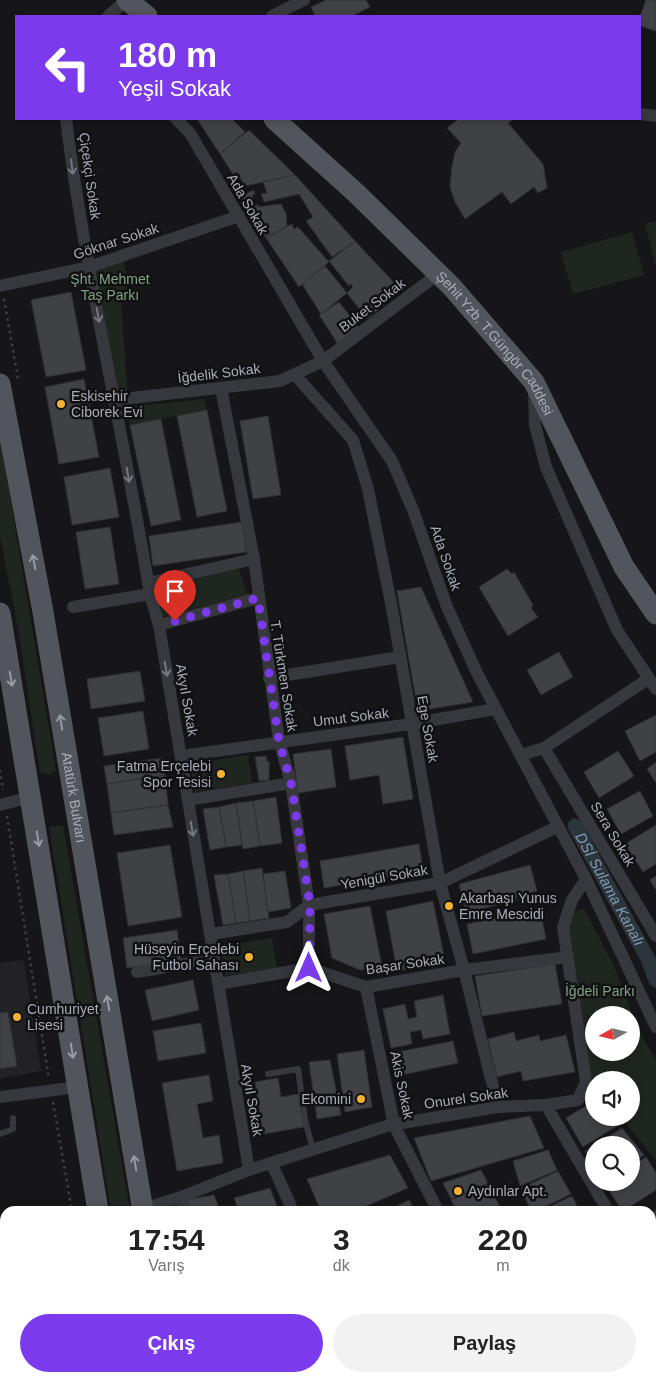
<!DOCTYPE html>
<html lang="tr">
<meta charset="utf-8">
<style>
:root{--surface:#fff;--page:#f2f2f2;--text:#222;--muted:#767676;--accent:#7c3aed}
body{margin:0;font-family:Helvetica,sans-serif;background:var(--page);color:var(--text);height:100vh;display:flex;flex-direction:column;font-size:19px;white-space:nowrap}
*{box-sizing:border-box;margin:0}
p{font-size:16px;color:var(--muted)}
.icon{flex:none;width:28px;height:28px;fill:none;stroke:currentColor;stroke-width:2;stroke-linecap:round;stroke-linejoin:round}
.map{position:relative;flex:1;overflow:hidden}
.panel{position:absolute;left:0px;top:1206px;width:656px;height:176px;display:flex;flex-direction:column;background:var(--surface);border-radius:15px 15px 0 0;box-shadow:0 2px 8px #0003}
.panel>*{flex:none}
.guide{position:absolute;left:15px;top:15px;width:626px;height:105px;border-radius:0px;box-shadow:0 2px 8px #0003;background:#7c3aed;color:#fff;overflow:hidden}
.needle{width:32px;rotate:262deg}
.tools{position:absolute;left:585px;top:1006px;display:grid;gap:10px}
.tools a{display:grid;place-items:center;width:55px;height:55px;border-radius:50%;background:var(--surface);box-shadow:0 2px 8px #0003;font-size:25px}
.pin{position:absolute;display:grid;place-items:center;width:42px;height:42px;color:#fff;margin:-51px -21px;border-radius:50% 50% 50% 0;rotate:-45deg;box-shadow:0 0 5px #0007}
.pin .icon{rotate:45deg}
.me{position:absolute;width:55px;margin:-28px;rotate:0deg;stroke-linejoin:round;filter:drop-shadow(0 0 4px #0008)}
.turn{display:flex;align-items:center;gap:18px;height:105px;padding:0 20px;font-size:22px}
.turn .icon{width:65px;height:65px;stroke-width:2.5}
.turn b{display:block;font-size:35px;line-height:42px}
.eta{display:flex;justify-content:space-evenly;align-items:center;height:85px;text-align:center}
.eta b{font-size:30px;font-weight:700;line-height:35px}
.action{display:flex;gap:10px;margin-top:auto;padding:10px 20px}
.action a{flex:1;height:58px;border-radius:30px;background:var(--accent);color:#fff;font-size:20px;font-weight:700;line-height:58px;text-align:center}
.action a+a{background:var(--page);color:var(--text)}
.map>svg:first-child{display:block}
</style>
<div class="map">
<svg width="656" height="1382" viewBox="0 0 656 1382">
<rect width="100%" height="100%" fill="#161618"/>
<!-- built -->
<g fill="#222225">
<path d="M24 960 41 1071 0 1079V963Z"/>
<path d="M0 1241H5V1378H78V1382H0Z"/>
</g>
<!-- green -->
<g fill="#1e261f" fill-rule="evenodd">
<path d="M656 221V267L645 224Z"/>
<path d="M632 232 644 275 573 294 561 252Z"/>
<path d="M123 256 129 294 121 303 128 399 114 400 89 267Z"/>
<path d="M205 399 207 410 130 425 127 407Z"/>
<path d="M0 437 56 770 50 775 40 772 19 634 0 536Z"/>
<path d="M238 566 247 595 160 617 155 588Z"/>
<path d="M248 755 252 783 194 792 190 764Z"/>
<path d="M63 825 130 1211H111L49 827Z"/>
<path d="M584 909 613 964 637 1026 656 1061V1160L621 1118H631V1080H594V1085L592 1083 567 931 570 913ZM594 1015H631V1052H594Z"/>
<path d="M272 938 277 968 225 976 221 946Z"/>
<path d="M183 1378H222L223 1382H184Z"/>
</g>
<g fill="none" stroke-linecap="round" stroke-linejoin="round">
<!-- canal -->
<path stroke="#2c353c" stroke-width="15" id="s1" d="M575 826 648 959 656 980"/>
</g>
<!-- building -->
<g fill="#404145" stroke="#303034">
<path d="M326 0H366L370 7 352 16H315L311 7Z"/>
<path d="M646 0H656V31L640 26V17Z"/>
<path d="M197 119H232L245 132 220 154Z"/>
<path d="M459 119H513L508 123 543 164 547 188 538 193 534 187 511 204 502 192 465 219 455 202 450 187 452 167 455 152 461 143 447 128Z"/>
<path d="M249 130 295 175 245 186 237 172 233 174 220 154Z"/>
<path d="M295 175 355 241 332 257 306 221 313 217 299 194 264 202 261 194 267 193 263 182Z"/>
<path d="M254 190 255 194 252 195 255 205H259L257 207 281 204 286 214 287 226 266 238 250 210H247L239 197Z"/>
<path d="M292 224 294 229 298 227 329 262 299 287 266 238Z"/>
<path d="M355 241 401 290 367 319 347 293 353 287 351 284 349 286 329 261Z"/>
<path d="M325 266 347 293 321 314 302 284Z"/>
<path d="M71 292 86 370 46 377 31 300Z"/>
<path d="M339 302 359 328 340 347 319 315Z"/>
<path d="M84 379 99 457 59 464 45 387Z"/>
<path d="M207 410 227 511 197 517 177 416Z"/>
<path d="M268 416 281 495 253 499 240 421Z"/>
<path d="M161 419 181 520 151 526 130 425Z"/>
<path d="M110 468 119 517 72 525 64 477Z"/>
<path d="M242 522 246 552 153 566 149 536Z"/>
<path d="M110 527 119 584 85 589 76 532Z"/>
<path d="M507 569 512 574 514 572 533 605 531 608 538 617 508 636 479 587Z"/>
<path d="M421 587 473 702 418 711 397 591Z"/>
<path d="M559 652 573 677 541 695 527 670Z"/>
<path d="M140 671 145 701 91 709 87 679Z"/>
<path d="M143 711 149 749 104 756 98 718Z"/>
<path d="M656 715V752L640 761 625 731Z"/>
<path d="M403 737 413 799 383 804 379 775 350 780 345 746Z"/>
<path d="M331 749 336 787 298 793 293 754Z"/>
<path d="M618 751 634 776 599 798 584 772Z"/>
<path d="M266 756 267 762 269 761V780L259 781 255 757Z"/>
<path d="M162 758 165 775 107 784 104 766Z"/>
<path d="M656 762V783L647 769Z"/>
<path d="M165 775 168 805 111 813 107 784Z"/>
<path d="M640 791 653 816 621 834 607 809Z"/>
<path d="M276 797 282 843 260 846 253 801Z"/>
<path d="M253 801 260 846 243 849 236 803Z"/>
<path d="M236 803 242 845 226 847 219 807Z"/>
<path d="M168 805 173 827 114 835 111 813Z"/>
<path d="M219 807 226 847 210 850 203 809Z"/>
<path d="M656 825V864L643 872 625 844Z"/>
<path d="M419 844 423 871 324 888 320 861Z"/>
<path d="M170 845 182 917 128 926 117 853Z"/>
<path d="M530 865 537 891 516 897V900L466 913 459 884Z"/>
<path d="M262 868 269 918 250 921 243 871Z"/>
<path d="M243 871 250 921 236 923 228 874Z"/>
<path d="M285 871 291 908 268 912 263 874Z"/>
<path d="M228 874 236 923 223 925 214 875Z"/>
<path d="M656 876V890L650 880Z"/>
<path d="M433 901 445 961 397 971 386 911Z"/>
<path d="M370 906 382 967 360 970 332 958 324 914Z"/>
<path d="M540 909 546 939 473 954 467 924Z"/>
<path d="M177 930 181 960 127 968 123 938Z"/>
<path d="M555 964 562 1004 482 1016 475 976Z"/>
<path d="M193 980 199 1010 152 1021 145 990Z"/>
<path d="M443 995 450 1034 423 1039 421 1030 410 1032 412 1044 391 1048 383 1009 405 1004 408 1019 417 1017 414 1001Z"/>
<path d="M8 1012 17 1066 0 1069V1013Z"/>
<path d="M201 1023 206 1053 158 1061 153 1031Z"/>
<path d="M514 1032 516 1041 539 1035 540 1041 566 1035 575 1072 523 1081 521 1071 497 1077 488 1039Z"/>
<path d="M453 1041 458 1063 397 1076 393 1053Z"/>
<path d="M364 1050 372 1107 345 1112 337 1054Z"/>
<path d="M330 1060 341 1115 317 1119 309 1062Z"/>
<path d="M209 1075 213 1101 197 1104 203 1138 219 1135 223 1163 177 1171 162 1083Z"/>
<path d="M278 1078 281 1097 298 1094 304 1127 263 1134 255 1082Z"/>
<path d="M594 1101V1118H615L620 1124 583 1147 566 1118Z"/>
<path d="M530 1116 544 1148 431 1181 414 1138Z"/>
<path d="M622 1128 644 1155 631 1164V1145H595Z"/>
<path d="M594 1146V1166L585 1151Z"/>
<path d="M548 1150 557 1170 520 1186 513 1161Z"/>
<path d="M390 1155 408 1188 355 1211H321L307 1179Z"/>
<path d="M646 1157 656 1173V1190L623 1211 605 1185 608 1182H631V1167Z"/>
<path d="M481 1170 488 1183 451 1199 443 1183Z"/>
<path d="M558 1171 571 1194 536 1211H531L521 1188Z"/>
<path d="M488 1184 501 1209 497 1211H457L451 1200Z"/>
<path d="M270 1188 279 1211H239L234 1198Z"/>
<path d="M214 1195 220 1211H188L184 1200Z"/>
<path d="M572 1196 580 1211H540Z"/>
<path d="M409 1200 415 1211H387Z"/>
<path d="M656 1210V1259L651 1252V1213Z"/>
<path d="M656 1347V1382H637L634 1378H651V1350Z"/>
<path d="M241 1378H282L284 1382H243Z"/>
<path d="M302 1378H342L343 1382H304Z"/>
<path d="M387 1378H407L400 1382H389Z"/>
<path d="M415 1378H434L437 1382H412Z"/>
<path d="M458 1378H499L493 1382H461Z"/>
<path d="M545 1378H577L580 1382H541Z"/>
</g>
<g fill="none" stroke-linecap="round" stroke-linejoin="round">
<!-- path -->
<g stroke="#3d3f44" stroke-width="2.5" stroke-dasharray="2.5 4" stroke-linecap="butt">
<path d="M4 299 18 379"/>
<path d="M0 770 3 790"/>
<path d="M7 816 49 1079"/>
<path d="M53 1102 72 1211"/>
<path d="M97 1378 98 1382"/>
<path d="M204 1378 205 1382"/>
</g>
<!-- lane -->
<g stroke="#37383d" stroke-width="6">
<path d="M268 1074 298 1069 305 1120 313 1150"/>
<path d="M0 1134 13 1129V1118"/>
</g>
<!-- street -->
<g stroke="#37383d" stroke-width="12">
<path d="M108 16 127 0"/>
<path d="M272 16 304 0"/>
<path d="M640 114 656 116"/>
<path d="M66 119C86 278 124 435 150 594L159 625 249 1170"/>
<path d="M176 119 190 133 323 361 392 461 413 510 447 607 477 673 586 879 656 1027"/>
<path d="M0 286 89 267 239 216"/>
<path d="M295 375 353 440 368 489 391 603 440 883 464 970 498 1107"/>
<path d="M221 388 254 559 279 741 291 783 309 905V968"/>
<path d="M534 392 535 425 546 467 617 630 656 689"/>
<path d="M114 400 280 381 323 361 438 274"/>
<path d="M148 583 254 559"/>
<path d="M73 607 150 594"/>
<path d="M159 625 258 598"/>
<path d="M269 678 400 657"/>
<path d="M544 748 656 936"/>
<path d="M521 755 544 748 648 679"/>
<path d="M181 756 411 724 495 709"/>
<path d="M188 800 291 783"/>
<path d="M0 805 31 797"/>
<path d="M211 934 287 922 309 905 440 883 557 827"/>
<path d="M137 972 214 959"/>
<path d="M219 984 309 968 366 987 464 970 568 957"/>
<path d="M366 987 394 1125 438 1211"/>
<path d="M0 1097 78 1087"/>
<path d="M546 1105 608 1211"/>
<path d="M272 1164 293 1211"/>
<path d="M181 1197 185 1211"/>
<path d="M143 1209 181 1197 249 1170 390 1125 498 1107 546 1105 578 1100 586 1082 563 927 572 900 586 879"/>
<path d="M651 1287 656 1296"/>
<path d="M229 1378 230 1382"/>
<path d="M366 1378 368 1382"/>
<path d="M509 1382 515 1378"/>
</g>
<!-- primary -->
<g stroke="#53555c" stroke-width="21">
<path d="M127 0 147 16"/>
<path id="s2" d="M274 119 356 193 452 287 534 382 624 567 656 614"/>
<path id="s3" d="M0 384 43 612 143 1211"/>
<path d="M0 613 98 1211"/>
<path d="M123 1378 124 1382"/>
<path d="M174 1378V1382"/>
</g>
</g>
<!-- one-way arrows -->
<defs><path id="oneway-shaft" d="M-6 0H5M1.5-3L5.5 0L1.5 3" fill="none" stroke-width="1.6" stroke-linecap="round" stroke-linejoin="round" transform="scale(1.25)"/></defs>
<g stroke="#757881">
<use href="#oneway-shaft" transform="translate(72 167) rotate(83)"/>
<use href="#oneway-shaft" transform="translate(98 315) rotate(79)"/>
<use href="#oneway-shaft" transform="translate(128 475) rotate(80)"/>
<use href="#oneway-shaft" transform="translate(166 669) rotate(80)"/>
<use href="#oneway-shaft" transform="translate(192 829) rotate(80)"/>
</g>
<g stroke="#979ba6">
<use href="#oneway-shaft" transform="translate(34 562) rotate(-101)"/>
<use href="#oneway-shaft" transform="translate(11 679) rotate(80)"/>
<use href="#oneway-shaft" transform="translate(61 722) rotate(-99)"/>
<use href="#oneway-shaft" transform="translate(38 839) rotate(81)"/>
<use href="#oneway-shaft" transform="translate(108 1003) rotate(-100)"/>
<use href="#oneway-shaft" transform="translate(72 1051) rotate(81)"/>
<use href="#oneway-shaft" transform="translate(135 1163) rotate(-100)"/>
</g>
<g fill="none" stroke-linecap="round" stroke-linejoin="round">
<!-- route -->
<path stroke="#7c3aed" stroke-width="9" stroke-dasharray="0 16.2" d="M175 621 258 598 279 741 291 783 310 905 309 968"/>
</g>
<!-- markers -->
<g fill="#f2b134" stroke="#111113" stroke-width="2">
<circle cx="61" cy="404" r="5"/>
<circle cx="221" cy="774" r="5"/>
<circle cx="449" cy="906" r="5"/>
<circle cx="249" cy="957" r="5"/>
<circle cx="17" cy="1017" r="5"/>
<circle cx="361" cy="1099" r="5"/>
<circle cx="458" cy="1191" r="5"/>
</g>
<g text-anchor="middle" stroke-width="5" stroke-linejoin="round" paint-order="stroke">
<!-- street labels -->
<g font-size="14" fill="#a8adb8" stroke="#111113">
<text transform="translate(90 176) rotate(82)" y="5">Çiçekçi Sokak</text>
<text transform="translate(248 204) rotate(60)" y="5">Ada Sokak</text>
<text transform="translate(116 241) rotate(-18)" y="5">Göknar Sokak</text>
<text transform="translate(372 305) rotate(-37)" y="5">Buket Sokak</text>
<text dy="5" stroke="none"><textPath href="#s2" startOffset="316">Şehit Yzb. T.Güngör Caddesi</textPath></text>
<text transform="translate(219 373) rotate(-7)" y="5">İğdelik Sokak</text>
<text transform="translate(446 558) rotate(71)" y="5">Ada Sokak</text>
<text transform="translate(284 676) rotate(81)" y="5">T. Türkmen Sokak</text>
<text transform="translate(187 700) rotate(80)" y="5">Akyıl Sokak</text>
<text transform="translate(351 717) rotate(-7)" y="5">Umut Sokak</text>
<text transform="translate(428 729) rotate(80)" y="5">Ege Sokak</text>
<text dy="5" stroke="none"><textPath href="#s3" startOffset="420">Atatürk Bulvarı</textPath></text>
<text transform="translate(613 834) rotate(59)" y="5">Sera Sokak</text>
<text transform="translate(384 877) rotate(-10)" y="5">Yenigül Sokak</text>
<text transform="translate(405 964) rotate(-8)" y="5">Başar Sokak</text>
<text transform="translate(402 1085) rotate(78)" y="5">Akis Sokak</text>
<text transform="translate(466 1098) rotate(-8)" y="5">Onurel Sokak</text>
<text transform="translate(252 1100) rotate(80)" y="5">Akyıl Sokak</text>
</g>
<!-- park labels -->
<g font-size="14" fill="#7fa381" stroke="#111113">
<text x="110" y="284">Şht. Mehmet<tspan x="110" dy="16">Taş Parkı</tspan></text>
<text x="600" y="996">İğdeli Parkı</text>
</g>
<!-- poi labels -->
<g font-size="14" fill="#a8adb8" stroke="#111113" text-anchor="start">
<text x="71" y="401">Eskisehir<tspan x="71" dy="16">Ciborek Evi</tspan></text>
<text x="211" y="771" text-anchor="end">Fatma Erçelebi<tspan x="211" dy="16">Spor Tesisi</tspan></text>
<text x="459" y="903">Akarbaşı Yunus<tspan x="459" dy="16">Emre Mescidi</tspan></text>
<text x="239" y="954" text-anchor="end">Hüseyin Erçelebi<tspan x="239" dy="16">Futbol Sahası</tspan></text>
<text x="27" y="1014">Cumhuriyet<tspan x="27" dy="16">Lisesi</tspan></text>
<text x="351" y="1104" text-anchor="end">Ekomini</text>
<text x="468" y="1196">Aydınlar Apt.</text>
</g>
<!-- water labels -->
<g font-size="15" font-style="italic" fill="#7f9bb3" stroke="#111113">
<text dy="5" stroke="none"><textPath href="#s1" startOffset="72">DSİ Sulama Kanalı</textPath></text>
</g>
</g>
</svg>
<div class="tools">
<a><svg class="needle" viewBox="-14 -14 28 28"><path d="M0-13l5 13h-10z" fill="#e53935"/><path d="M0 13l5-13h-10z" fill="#767676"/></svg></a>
<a><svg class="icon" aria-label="sound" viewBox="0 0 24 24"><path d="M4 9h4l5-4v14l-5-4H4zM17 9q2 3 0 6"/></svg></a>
<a><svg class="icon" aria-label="search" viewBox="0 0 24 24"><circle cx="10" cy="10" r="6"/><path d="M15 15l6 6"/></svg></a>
</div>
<div class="pin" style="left:175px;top:621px;background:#d93025"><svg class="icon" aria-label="arrive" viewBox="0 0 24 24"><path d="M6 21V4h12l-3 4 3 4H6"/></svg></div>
<svg class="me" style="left:309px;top:968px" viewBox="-20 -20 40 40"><path d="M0-17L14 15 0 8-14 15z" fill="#7c3aed" stroke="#fff" stroke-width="4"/></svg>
<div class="guide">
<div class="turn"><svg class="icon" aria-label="left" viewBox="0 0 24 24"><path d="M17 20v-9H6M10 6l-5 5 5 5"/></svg><div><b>180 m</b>Yeşil Sokak</div></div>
</div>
<section class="panel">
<div class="eta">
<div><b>17:54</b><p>Varış</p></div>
<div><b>3</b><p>dk</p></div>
<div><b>220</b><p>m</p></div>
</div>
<div class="action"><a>Çıkış</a><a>Paylaş</a></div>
</section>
</div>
